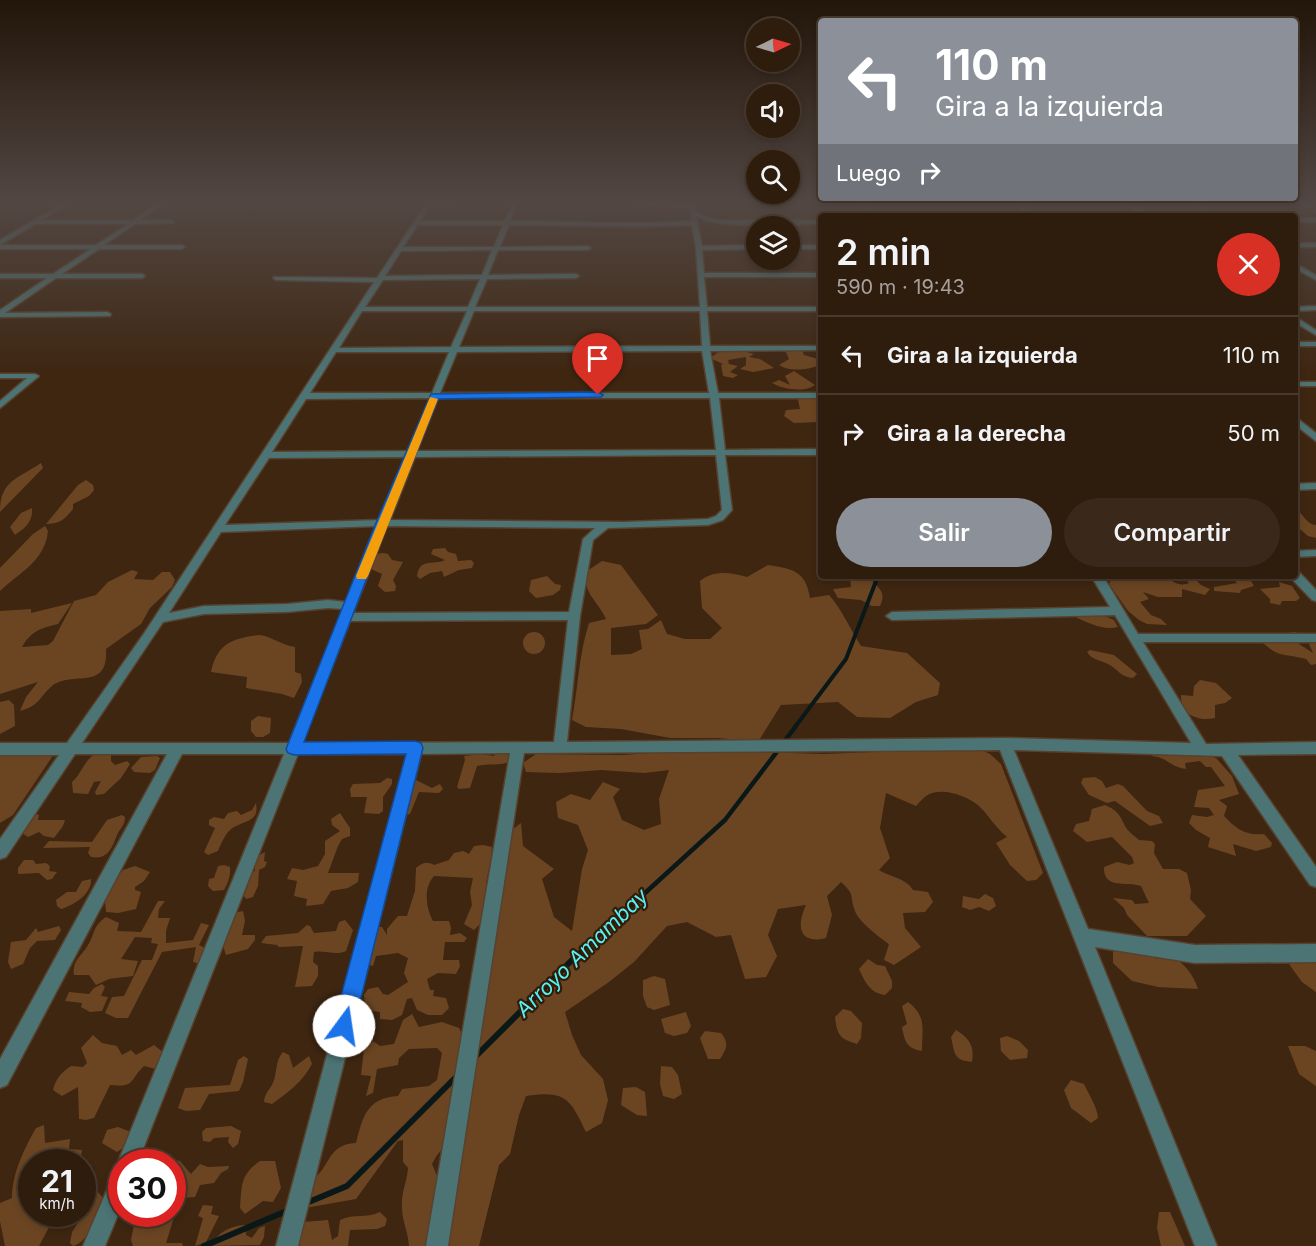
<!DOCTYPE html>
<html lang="es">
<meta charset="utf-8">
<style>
:root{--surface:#2e1c0d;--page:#3a291b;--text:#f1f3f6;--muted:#a7a19d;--line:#493a2e;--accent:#8c9099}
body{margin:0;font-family:Inter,sans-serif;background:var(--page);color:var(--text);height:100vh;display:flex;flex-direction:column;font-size:22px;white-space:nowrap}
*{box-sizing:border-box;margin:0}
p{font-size:20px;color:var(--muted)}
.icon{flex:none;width:33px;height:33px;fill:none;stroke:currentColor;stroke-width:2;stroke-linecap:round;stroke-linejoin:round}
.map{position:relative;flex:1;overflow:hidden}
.details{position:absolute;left:818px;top:213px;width:480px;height:366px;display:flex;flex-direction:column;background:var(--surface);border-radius:6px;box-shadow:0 3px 9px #0003,0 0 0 2px var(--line)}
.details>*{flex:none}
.top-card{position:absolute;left:818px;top:18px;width:480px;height:183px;border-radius:6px;box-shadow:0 3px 9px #0003,0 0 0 2px var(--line);background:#8c9099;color:#fff;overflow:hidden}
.needle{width:39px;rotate:85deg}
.controls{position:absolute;left:746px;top:18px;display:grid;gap:12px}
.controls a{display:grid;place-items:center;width:54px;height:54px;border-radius:50%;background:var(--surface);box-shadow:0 3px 9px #0003,0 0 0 2px var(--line);font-size:30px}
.speed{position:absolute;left:18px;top:1149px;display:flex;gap:12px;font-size:30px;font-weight:700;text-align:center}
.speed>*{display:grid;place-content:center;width:78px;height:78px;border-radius:50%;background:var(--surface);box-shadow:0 3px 9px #0003,0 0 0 2px var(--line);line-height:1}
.speed small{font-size:15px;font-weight:400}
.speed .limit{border:9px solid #d22;background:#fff;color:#111}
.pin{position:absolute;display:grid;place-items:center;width:51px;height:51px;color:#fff;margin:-62px -26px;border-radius:50% 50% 50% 0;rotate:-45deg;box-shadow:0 0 6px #0007}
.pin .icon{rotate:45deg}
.me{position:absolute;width:66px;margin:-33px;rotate:14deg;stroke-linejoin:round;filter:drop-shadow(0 0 4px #0008)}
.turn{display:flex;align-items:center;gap:21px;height:126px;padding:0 18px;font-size:27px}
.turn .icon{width:78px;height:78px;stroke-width:2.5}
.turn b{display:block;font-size:42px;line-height:51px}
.then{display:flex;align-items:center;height:57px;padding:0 18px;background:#0003;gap:12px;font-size:22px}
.round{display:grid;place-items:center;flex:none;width:63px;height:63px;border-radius:32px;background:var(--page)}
.head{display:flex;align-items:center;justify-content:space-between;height:102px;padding:0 18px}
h1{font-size:36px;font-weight:600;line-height:45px}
.cta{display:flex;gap:12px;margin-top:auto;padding:12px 18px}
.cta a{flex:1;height:69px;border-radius:36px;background:var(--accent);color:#fff;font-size:24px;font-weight:600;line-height:69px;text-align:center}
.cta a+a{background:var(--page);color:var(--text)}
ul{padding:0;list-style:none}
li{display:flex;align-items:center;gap:18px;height:78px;padding:0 18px;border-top:2px solid var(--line)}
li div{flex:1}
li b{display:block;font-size:22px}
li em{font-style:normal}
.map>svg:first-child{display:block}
</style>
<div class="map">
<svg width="1316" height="1246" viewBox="0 0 1316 1246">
<rect width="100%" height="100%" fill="#3e2611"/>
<!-- green -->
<g fill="#6b4522">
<path d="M732 348 754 354 749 357 760 359 774 368 753 372 740 369 746 365V357L728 360 729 364 738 366 730 372 738 375 733 378 723 376 721 365 723 364 710 358 723 349Z"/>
<path d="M784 348H801L804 355 818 359 820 365C809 370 789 372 779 365L789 359Z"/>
<path d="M794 371 815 385C805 393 782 389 772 383L779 380 790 385 785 376Z"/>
<path d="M797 395 820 397V422L794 423 784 416 786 410 800 409Z"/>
<path d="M41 463 43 468 0 512C0 480 18 479 41 463Z"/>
<path d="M86 480 93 485 94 490 89 496 73 504V509C65 519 60 524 46 524L78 485Z"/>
<path d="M32 508C33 522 26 527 15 535L10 527 21 513Z"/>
<path d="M1294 508C1303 512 1305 524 1316 525V538L1308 536 1295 525Z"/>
<path d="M45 526 48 531C45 561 20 572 0 591V568L33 534Z"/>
<path d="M445 548 448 552 456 554 458 561 471 560 474 563 472 568 459 570 444 577 442 571 430 573 420 579 417 576C420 557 433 566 445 560L431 554 433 549Z"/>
<path d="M383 553 388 554 392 560 403 562 393 580 396 586 395 591 385 592 378 586 382 574 371 569 369 566 375 554Z"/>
<path d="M602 561 621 565 658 615 646 624 611 628V655L631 654 642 649 639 630 648 629 661 620 667 634 685 639H710L722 628 702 608 700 581C713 570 731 572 747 577L768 565C793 569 806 571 810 598L829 595C843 611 850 629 861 646L907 653 940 683 938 695 916 702 890 718 857 717 838 702 781 705 758 742 718 738H670L621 729 586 727 572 720C578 687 579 654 589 623L606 619C597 599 582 594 587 571Z"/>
<path d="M132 570 138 572 134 579 153 580 162 572H170L175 580 172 587 150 608 141 624 106 649C109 692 72 670 52 686 38 698 41 705 20 711L26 697 38 682 0 694V611L31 609V613L72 603 58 624C41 628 31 631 22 647L48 645 53 641 74 601 96 595 108 582Z"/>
<path d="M547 576 555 584 561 585 560 590 553 595 536 598 529 591 531 580Z"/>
<path d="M846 576H868C876 587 888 591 880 606H872L861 600 838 598 833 589 851 587 850 578Z"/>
<path d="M1117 576 1125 580 1142 579 1141 576H1154L1159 581 1169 579C1176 584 1181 586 1189 583L1183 576H1192L1201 585 1210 589 1205 595 1182 589V597H1158L1143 592 1149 599 1140 602 1151 615 1161 619 1167 625 1147 624 1139 620 1128 611 1109 584 1111 580Z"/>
<path d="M1231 576H1248L1254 586 1241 590 1240 593 1214 591V587L1237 583Z"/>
<path d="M1279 582 1292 586 1300 598 1296 601H1282L1280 605 1270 603V599L1260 589 1280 587Z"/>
<path d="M1100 614 1114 620 1118 627C1104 631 1089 623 1077 618V615Z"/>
<path d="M1296 632 1300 635 1299 644 1313 653 1309 644 1316 639V664L1311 665 1306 659C1278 652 1279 659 1257 637Z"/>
<circle cx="534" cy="643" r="11"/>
<path d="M260 635C273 637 281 645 295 647V672L301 674 302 682 294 698 282 694 246 688 247 677 211 672C217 643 233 638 260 635Z"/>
<path d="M1090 650 1114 655 1137 674 1133 678C1120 677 1118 669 1108 664 1100 660 1092 660 1087 652Z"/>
<path d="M1200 680 1216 683 1232 698 1225 703 1215 705V718C1199 722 1180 715 1181 695L1193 696 1194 686Z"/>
<path d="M9 700 14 705 15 726 0 734V702Z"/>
<path d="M258 716 271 718 270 733 263 737H256L251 731V721Z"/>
<path d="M977 748 990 754 1001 764 1043 873 1036 880 1027 881 1010 865 996 843 1007 837C996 828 989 816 979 806 967 796 941 786 926 796 923 798 919 803 916 806L886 793 880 828 890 858 879 870C892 878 906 878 913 890L928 892 933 902 925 912 903 913 905 928 921 947 894 965 884 960 889 944C880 938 858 921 855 911 849 894 856 896 841 882L827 896 832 915 826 938C799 945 796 926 806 905L778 909 768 935 777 956 766 977 745 979 731 935 716 937 687 922 667 926 634 962 609 982 565 1012 572 1035 581 1055 603 1079 608 1100 602 1123 586 1132C570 1098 565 1090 526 1096L519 1115 510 1154 499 1165 479 1246H448L509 832 521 823 523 846 554 869 542 879 554 917 572 931 582 869 588 850 578 825 558 818 556 802 571 794 590 800 603 782 620 789 613 797 622 820 644 830 661 824 659 799 669 770 645 773 601 770 560 773 526 772 523 763 536 754 623 755 691 750 824 754Z"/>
<path d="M497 750H503L508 755 509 762C498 766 488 763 477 766L470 788 459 789 457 787 465 760 464 756 480 754 494 756Z"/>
<path d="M1149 751 1179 753 1193 756 1208 754 1217 759 1232 776 1239 794 1219 800 1227 806 1224 816C1236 829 1246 836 1264 834L1272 843 1271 847 1256 851 1233 844 1236 856 1208 847 1210 838 1196 830 1189 823 1192 815 1207 817 1214 815 1209 808 1194 807 1198 790 1225 786 1211 767H1206L1200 761 1185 763 1186 769C1170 767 1167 757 1152 756Z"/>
<path d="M0 752H47L52 757 13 815 0 823Z"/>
<path d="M104 752 111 754V761L115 765 127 761 130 764 121 778 104 794 96 795 95 792 101 781 94 782 88 794 73 793 72 782C84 772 85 753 104 752Z"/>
<path d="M157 756 160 758 155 770 150 773 134 772 131 768 141 757Z"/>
<path d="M1095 777 1102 781 1106 788 1118 784 1123 786 1147 811 1159 816 1163 823 1150 826 1115 801 1107 803 1089 795 1081 783 1083 778Z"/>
<path d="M387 778 392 779V784L383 797V811L379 814 364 813 367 797H351L350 789 353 784 380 783Z"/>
<path d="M414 779 432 788 440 784 443 789 439 793 419 792 410 814 401 816Z"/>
<path d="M256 803C260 824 242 820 230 830 224 836 221 844 218 851L208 855 204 852 215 828 209 825V820L214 817 224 819 228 813 237 811 241 815 252 810Z"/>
<path d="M1105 805C1117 810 1120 815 1125 826 1127 831 1135 836 1139 840L1152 841 1155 844 1154 853 1163 869H1179L1187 873 1191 890 1190 899 1206 916 1187 936H1147L1127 915 1124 908 1113 898 1132 900 1135 904 1149 903 1141 886C1127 881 1103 890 1104 867L1117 862 1130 865 1134 863 1132 857 1112 837 1087 842 1073 831 1076 824 1089 821 1092 809Z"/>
<path d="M33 813 39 815 38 820H65L63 826 54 838 44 836 39 832 28 837 22 833Z"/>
<path d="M340 813 350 828V836L342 839 338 846 328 873H359L358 882 348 888 331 891 323 904 306 906 307 899 294 896 297 881 287 879 292 868 303 870 318 866 325 854V841L340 831 332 825 331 819Z"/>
<path d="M122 815 125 817C125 826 120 828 117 835 112 848 108 860 91 857L88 853 90 847 43 848 49 841 92 842 107 820Z"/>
<path d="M483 845 492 847C492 860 487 873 486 886 484 908 493 912 474 930L464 924 472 905 470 892 473 878 434 876C423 888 426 908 433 921H449L451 928 450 935 460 933 467 938 464 942H445L443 960H459L460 966 456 974 438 973 427 979 430 990H434L433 996 446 998 449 1008 442 1015H428L417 1010 412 998 407 999 402 1015 392 1020 380 1019V1012L365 1010 364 995 368 989 378 987 383 994 388 995 408 982 404 973 408 958 398 953 376 956 373 966 366 964 374 927H382L387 935V929L398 916H407L415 891 416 868C422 863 427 861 434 865L449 860 454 853 463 851 469 854 474 846Z"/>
<path d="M265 852 264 861 267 862 265 867 259 870 258 886 253 897 246 899 240 890 247 873 255 871 254 858Z"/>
<path d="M24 860H33L36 864 46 863 50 866 49 871 57 872 52 879 47 880 39 873 18 874V868Z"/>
<path d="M224 865 230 867C231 875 228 883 224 890L213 891 208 886 209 879 214 878 218 866Z"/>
<path d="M135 866 150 872 144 881 135 887V890L141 892 136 909 118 913 106 912 105 901 116 879 123 870Z"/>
<path d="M91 879C92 894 74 905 61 909L57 906 56 900 67 892H76L82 881Z"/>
<path d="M985 894 993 898 996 906 989 911 979 907 970 910 962 907 963 896 979 899Z"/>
<path d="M158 901H165L159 909 158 918H170L166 931V943L193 940 201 923 209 925 199 945 205 948 200 964 193 962 196 947 162 952 128 1018H116L105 1013 112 997 124 996 142 960H152L158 944 151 943 152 938 135 937 121 959 138 961 133 976 109 979 96 985 89 975H74C72 960 82 956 88 945 96 932 92 927 106 917L119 923 117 931 141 932Z"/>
<path d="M243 911 245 921 242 935H255V940L248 949 226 955 222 943 233 913Z"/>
<path d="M345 920 353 930 346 951C336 956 325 950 314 952L313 962 318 966V976L312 986 295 987 303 946 279 947 277 945 261 943 266 936 298 933 307 925 310 926 314 933 336 931 339 922Z"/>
<path d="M59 926 61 930 55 940 37 941 30 948 23 964 11 969 8 962 11 942 26 940 36 928 38 932Z"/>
<path d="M1113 948 1144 949 1157 959 1158 951C1178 956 1192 970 1198 989L1158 987 1132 981 1113 963Z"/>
<path d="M1316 955V992L1302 982 1289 964Z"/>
<path d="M868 959 877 965 885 966 892 981V988L885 995C870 993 865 982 859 969Z"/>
<path d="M654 976 665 979 670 1005 654 1010 647 1007 643 996V980Z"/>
<path d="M102 984 105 987 101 996 108 997 102 1011 90 1012 81 1007 82 1003 65 1001 69 992 89 994 94 988Z"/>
<path d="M908 1002C927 1016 922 1029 922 1051 906 1048 905 1042 902 1027L907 1024 902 1006Z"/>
<path d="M843 1009 851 1011 862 1023 861 1038 857 1044C839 1039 837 1034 835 1017Z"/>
<path d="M686 1012 691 1026 687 1033 674 1036 665 1033 661 1019Z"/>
<path d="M412 1014 419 1027 442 1022 459 1028 466 1043 449 1142 437 1155 432 1164 441 1185 443 1246H409C408 1231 402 1221 402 1207 401 1193 407 1182 408 1168L403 1162V1140L398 1141 356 1199 305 1208 312 1180C331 1167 327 1144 356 1143 363 1116 367 1098 398 1096L402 1089 429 1086 437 1080 442 1053 437 1048 409 1049 399 1058 398 1065 377 1069 373 1093 366 1096 371 1076 361 1075 364 1049 373 1041 380 1046 394 1044 403 1020Z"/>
<path d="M956 1030C969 1038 975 1046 972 1062 953 1060 955 1054 951 1037Z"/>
<path d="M705 1031 721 1033C729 1043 727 1048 720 1059H708L700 1038Z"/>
<path d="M93 1035 102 1043 117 1046 122 1055 131 1050 136 1055 154 1045 164 1053 156 1069 144 1066C129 1080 136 1088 110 1085L94 1118 86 1120 79 1119 78 1087 62 1096 53 1090C56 1078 61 1073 71 1066L83 1067 87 1063 81 1048Z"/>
<path d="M1007 1036 1019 1041 1028 1050 1027 1058 1010 1060 1001 1051 1000 1038Z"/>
<path d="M1288 1046H1305L1316 1051V1086L1299 1074Z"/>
<path d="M283 1052 289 1055 293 1068 309 1056 312 1064C302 1082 289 1092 272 1104L264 1102C265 1093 268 1092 272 1085 278 1074 274 1062 283 1052Z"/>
<path d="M244 1056 248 1059 243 1082 239 1091 209 1094 200 1110 186 1111 178 1108 185 1088 230 1085 238 1060Z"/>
<path d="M661 1066 672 1067 678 1075 682 1094 674 1099 663 1096 660 1084Z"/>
<path d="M1071 1080 1084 1084C1089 1095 1097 1106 1098 1118L1091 1123 1071 1108 1064 1090Z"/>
<path d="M636 1087 645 1092 647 1116 637 1115 621 1105 623 1088Z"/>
<path d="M44 1125 45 1143 70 1139 69 1149 82 1150 80 1162H32V1214H56L39 1246H5L0 1221V1203L12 1198C12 1174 24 1149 36 1128Z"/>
<path d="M231 1126 241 1131 238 1144 233 1148 228 1142 229 1137 214 1138 210 1142 203 1141 202 1132 206 1128Z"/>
<path d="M118 1127 131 1132 126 1146 117 1152 102 1143 107 1130Z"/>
<path d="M165 1157 180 1161 191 1174 200 1164 208 1167 229 1166 228 1169 221 1173 214 1183 200 1185 195 1197 180 1198 166 1243H182L183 1246H133L131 1240 136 1214H172V1162H151Z"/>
<path d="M260 1161H275L281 1188 273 1202 263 1201 245 1214 240 1208C242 1185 240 1175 260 1161Z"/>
<path d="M90 1190 97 1191 103 1198C98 1212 90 1242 73 1246L70 1243 72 1232 83 1215V1193Z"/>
<path d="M203 1205 213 1206 211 1214 219 1216 206 1242 195 1246 203 1218 198 1216Z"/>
<path d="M380 1212 387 1219 385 1226 377 1229 350 1230 348 1246H293L303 1222 328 1220 332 1240 338 1236 340 1220C354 1213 366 1219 380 1212Z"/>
<path d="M1159 1212H1170L1185 1246H1161L1157 1228Z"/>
<path d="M245 1225 246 1235 252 1238 259 1228 265 1226 264 1237 260 1245 212 1246C217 1232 230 1226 245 1225Z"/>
</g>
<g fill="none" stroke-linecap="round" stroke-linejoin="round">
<!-- stream-far2 -->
<path stroke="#0a1818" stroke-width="4" d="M795 727 846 659 878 576"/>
<!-- stream-far1 -->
<g stroke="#0a1818" stroke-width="4.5">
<path d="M783 743 796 726"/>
<path d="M576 956 725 820 779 749"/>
</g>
<!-- stream -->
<g stroke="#0a1818" stroke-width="6">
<path d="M475 1057 577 955"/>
<path d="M304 1204 347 1186 457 1076"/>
<path d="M204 1246 289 1210"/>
</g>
<!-- street casing -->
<g stroke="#58412d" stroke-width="3">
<g id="street">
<path d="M0 201H167L140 220H172L174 223 135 224 104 245H182L185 247 182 249H99L62 274H142L145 276 142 278H56L5 313 107 312 111 314 110 316 0 317V310L47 278H0V274H53L91 249H0V245H96L128 224H36L0 245V240L63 203H0ZM70 203H159L133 220H42Z"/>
<path d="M428 201H636L689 206V201H693L695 210 705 217 718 220H820V224C792 224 717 230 696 216L702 246 756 245V249L702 250 704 273H820V277H704L707 307H820V311H707L710 346H820V350L710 351 718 393H820V398H719L725 450 820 449V455H725L732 510 723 520 708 525 608 528 593 540 580 616 567 742 1005 738 1191 743 1115 615 892 620 886 616 892 612 1110 607 1091 576H1103L1138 634H1316V642H1143L1206 744 1316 742V754L1238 755 1316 867V887L1310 885 1222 756 1014 750 1088 929 1195 945 1316 944V962L1195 963 1095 947 1217 1246H1195L1000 750 524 753 448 1246H426L510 753 421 754 298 1246H276L407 754H298L138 1162H122V1205L105 1246H83L115 1171 120 1168 118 1162 284 754H182L7 1085 0 1088V1059L167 754H75L6 857 0 859V839L59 755H0V743H67L145 632 374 282 276 280 273 278 274 277 377 278ZM512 203 505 221H420L431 204ZM518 203H624L690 209 692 221C631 225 571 221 510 221ZM418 225H503L494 247H403ZM509 225C570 225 631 228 692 225L696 248 700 307H475L487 279 576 278 579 276 576 274 488 275 498 250H588L591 248 588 246 500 247ZM492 250 482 275 385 276 401 251ZM480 279 468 307H365L383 280ZM362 311H467L451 347 339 348ZM474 311H700L702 346 459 347ZM702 351 709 393H440L457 352ZM336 352H449L432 393H310ZM430 398 408 451 272 452 306 399ZM438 398H710L716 450 417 451ZM716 455 722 510 716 516 708 519 624 522 390 520 415 457ZM406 457 380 520 225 525 269 458ZM377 526 346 602 328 600 287 604 204 606 169 613 221 532ZM387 526 595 528 583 539 569 612 353 613ZM328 608 343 609 289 743H82L163 622 204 614 287 612ZM568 620 554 742 302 743 350 621Z"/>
<path d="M694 201H796L793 203H697Z"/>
<path d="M858 201H863L874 216H868Z"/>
<path d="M979 201H1130L1151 216H1144L1126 204 1021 203 1036 216H1030L1015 203Z"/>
<path d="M1187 201H1193L1218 216H1211Z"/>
<path d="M1294 201H1300L1316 208V212Z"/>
<rect x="1294" y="218" width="22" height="4"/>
<rect x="1294" y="243" width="22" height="4"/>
<rect x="789" y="245" width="31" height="4"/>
<path d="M1294 263 1316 275V280L1294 268Z"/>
<path d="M1316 306V310L1294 311V307Z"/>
<path d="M1294 316 1316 330V335L1294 322Z"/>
<rect x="1294" y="342" width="22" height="4"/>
<path d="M0 374H35L39 376 0 408V401L27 378H0Z"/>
<rect x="1294" y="382" width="22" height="4"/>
<path d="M1294 416 1316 433V441L1294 424Z"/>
<path d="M1316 483V489L1294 490V484Z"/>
<path d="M1316 550V556L1294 557V551Z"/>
<path d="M1294 570 1298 571 1316 590V601L1312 600 1290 577 1294 576Z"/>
</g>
</g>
<!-- street -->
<use href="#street" fill="#4c7475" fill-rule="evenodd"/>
</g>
<!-- sky -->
<linearGradient id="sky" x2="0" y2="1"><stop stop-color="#221509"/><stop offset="0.54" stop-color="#524743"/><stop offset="1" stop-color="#524743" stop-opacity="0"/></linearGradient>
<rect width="1316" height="375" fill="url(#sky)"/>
<!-- route -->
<path fill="#1a73e8" stroke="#114b97" stroke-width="1.5" d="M598 392 603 395 601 397 438 399 388 523 304 742 415 741 421 743 423 748 354 1026 351 1033 344 1036 337 1033 333 1026 406 754 294 755 288 753 286 749 376 523 431 394Z"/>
<!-- slow -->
<path fill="#f59e0b" d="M430 397 438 399 368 576 366 579H357L356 576Z"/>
<g text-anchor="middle" stroke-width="4.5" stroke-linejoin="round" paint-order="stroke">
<!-- near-water labels -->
<g font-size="21" font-style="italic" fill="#54f2f6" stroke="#331c07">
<text transform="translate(582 953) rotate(-44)" y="7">Arroyo Amambay</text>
</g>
</g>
</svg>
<div class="controls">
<a><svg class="needle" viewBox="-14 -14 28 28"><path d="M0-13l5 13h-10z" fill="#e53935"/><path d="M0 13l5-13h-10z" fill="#a7a19d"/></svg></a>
<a><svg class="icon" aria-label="sound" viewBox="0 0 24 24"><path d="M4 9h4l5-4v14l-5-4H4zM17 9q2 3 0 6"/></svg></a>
<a><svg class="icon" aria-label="search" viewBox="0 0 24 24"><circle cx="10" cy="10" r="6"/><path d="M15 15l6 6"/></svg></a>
<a><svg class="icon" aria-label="layers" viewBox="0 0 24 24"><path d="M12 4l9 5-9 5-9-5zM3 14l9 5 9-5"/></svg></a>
</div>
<div class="speed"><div>21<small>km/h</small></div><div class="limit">30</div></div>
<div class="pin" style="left:598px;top:395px;background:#d93025"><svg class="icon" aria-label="arrive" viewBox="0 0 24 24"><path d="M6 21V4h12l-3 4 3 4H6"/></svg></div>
<svg class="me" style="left:344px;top:1026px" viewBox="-20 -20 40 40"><circle r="19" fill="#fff"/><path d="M0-13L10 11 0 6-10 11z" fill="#1a73e8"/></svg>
<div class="top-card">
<div class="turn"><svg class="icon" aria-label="left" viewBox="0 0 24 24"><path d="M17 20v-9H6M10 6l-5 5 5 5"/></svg><div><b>110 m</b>Gira a la izquierda</div></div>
<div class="then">Luego<svg class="icon" aria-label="right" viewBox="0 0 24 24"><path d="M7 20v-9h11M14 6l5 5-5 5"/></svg></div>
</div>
<section class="details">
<div class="head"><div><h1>2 min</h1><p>590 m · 19:43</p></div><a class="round" style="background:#d93025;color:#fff"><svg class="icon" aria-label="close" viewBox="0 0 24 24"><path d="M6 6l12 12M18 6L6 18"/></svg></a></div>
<ul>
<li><svg class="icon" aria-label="left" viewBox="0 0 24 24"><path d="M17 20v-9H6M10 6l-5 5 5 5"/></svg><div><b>Gira a la izquierda</b></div><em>110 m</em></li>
<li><svg class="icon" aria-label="right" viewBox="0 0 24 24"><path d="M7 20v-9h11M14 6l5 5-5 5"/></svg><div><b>Gira a la derecha</b></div><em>50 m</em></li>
</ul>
<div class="cta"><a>Salir</a><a>Compartir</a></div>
</section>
</div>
